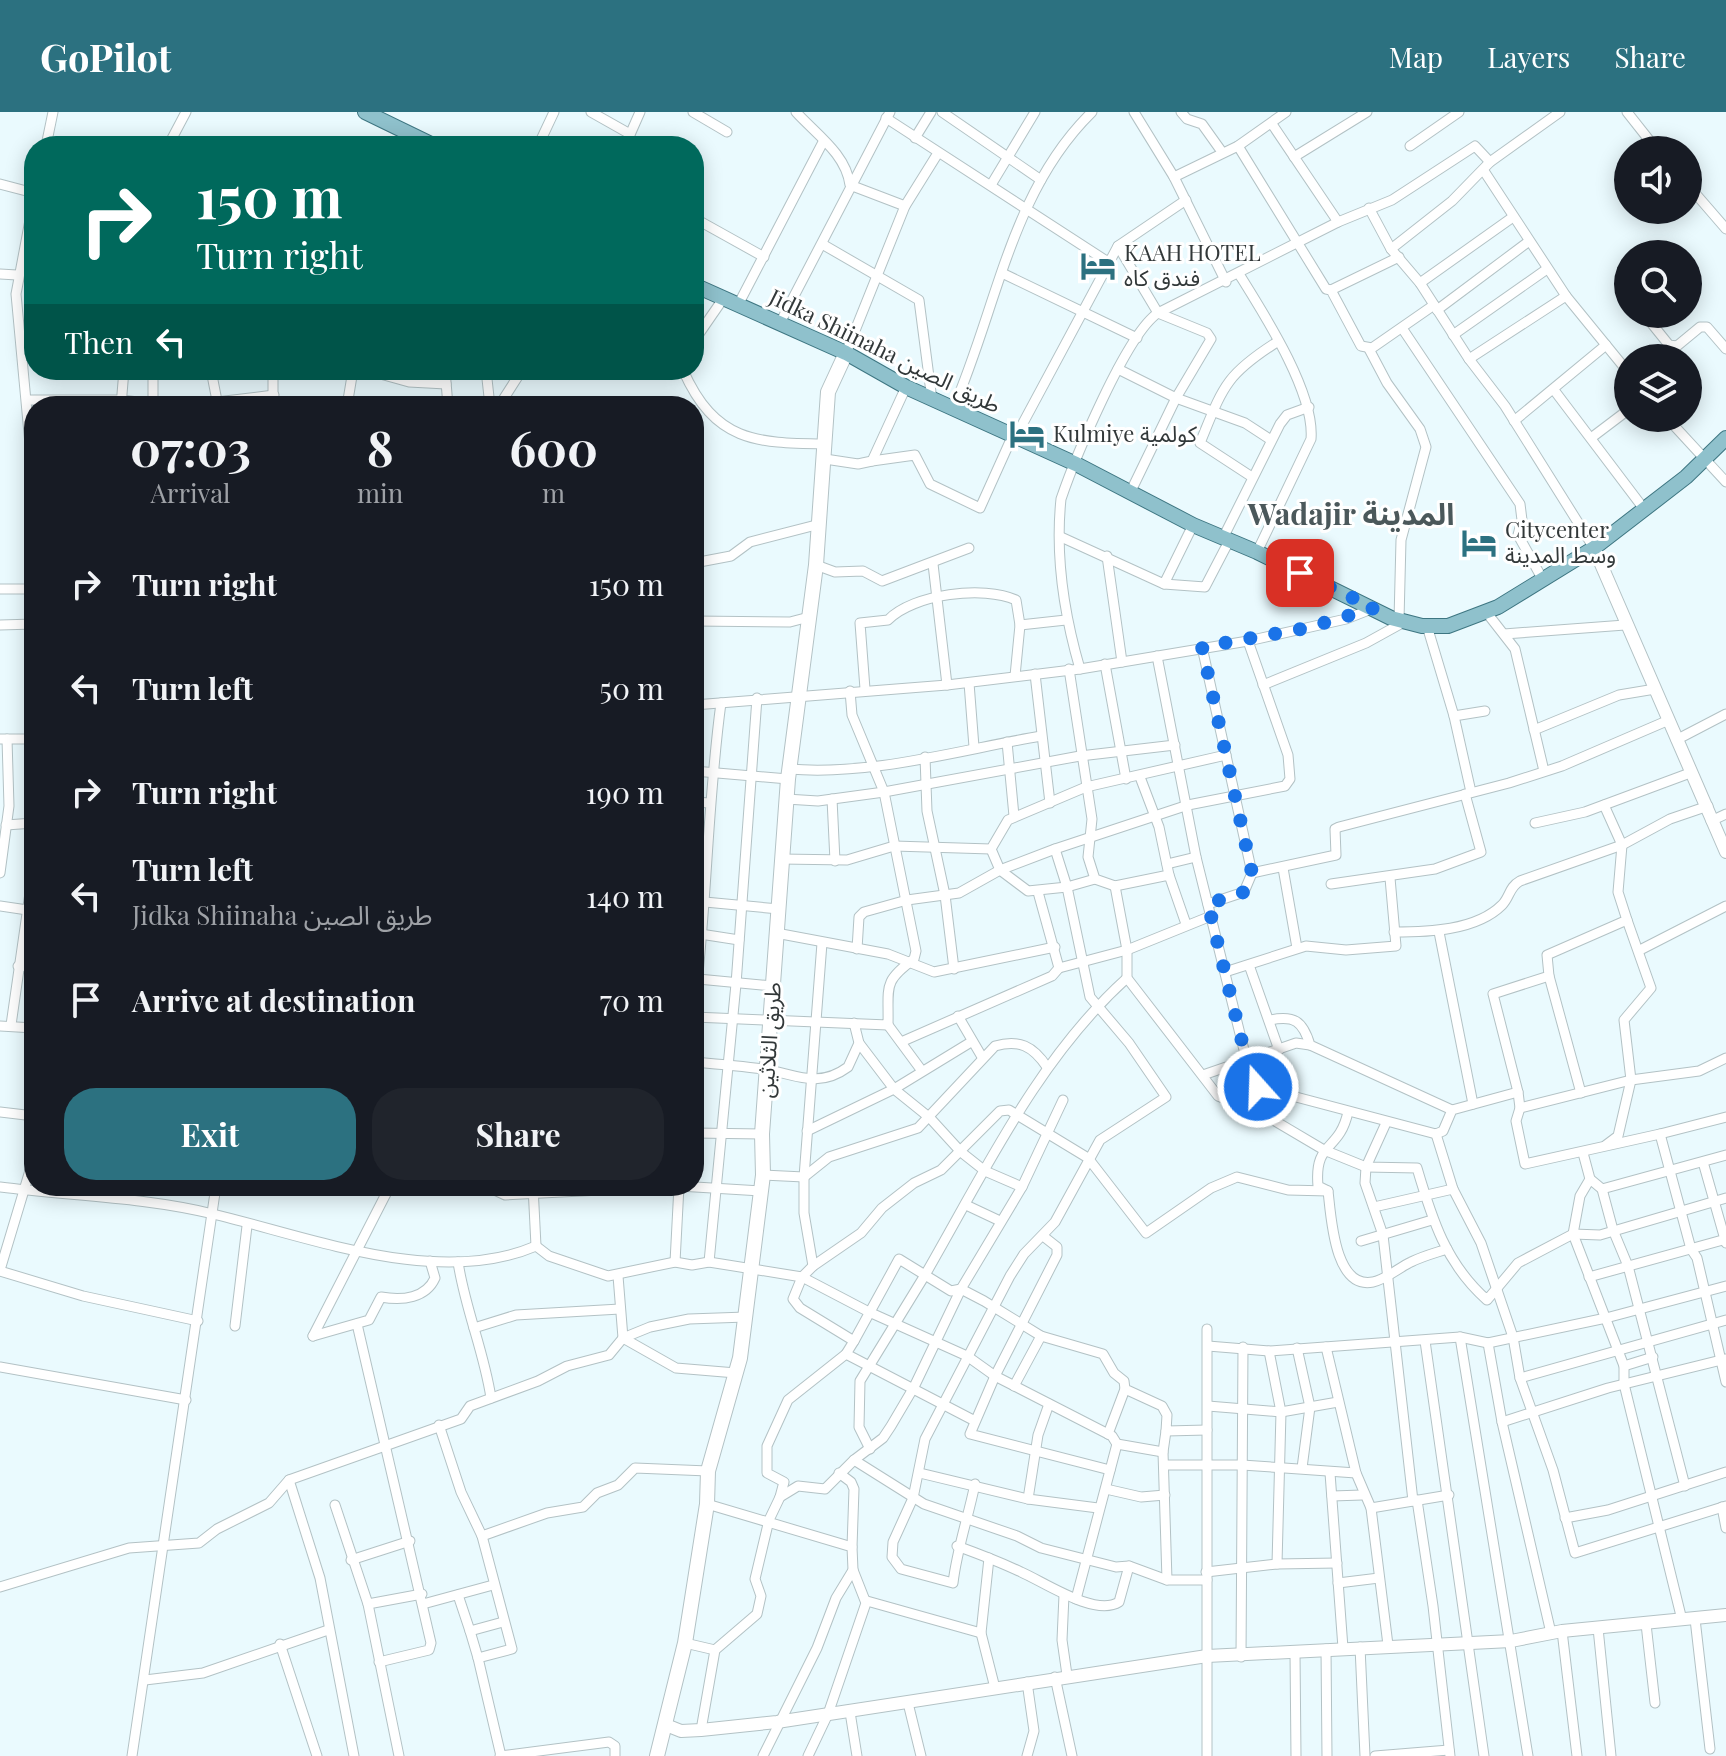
<!DOCTYPE html>
<meta charset="utf-8">
<style>
:root{--surface:#171b24;--page:#20242c;--text:#f1f3f6;--muted:#9ea1a6;--accent:#2c7180}
body{margin:0;font-family:"Playfair Display","Noto Sans Arabic",serif;background:var(--page);color:var(--text);height:100vh;display:flex;flex-direction:column;font-size:30px;white-space:nowrap}
*{box-sizing:border-box;margin:0}
p{font-size:26px;color:var(--muted)}
.icon{flex:none;width:44px;height:44px;fill:none;stroke:currentColor;stroke-width:2;stroke-linecap:round;stroke-linejoin:round}
.map{position:relative;flex:1;overflow:hidden}
.drawer{position:absolute;left:24px;top:284px;width:680px;height:800px;display:flex;flex-direction:column;background:var(--surface);border-radius:32px;box-shadow:0 4px 20px #0003}
.drawer>*{flex:none}
.hud{position:absolute;left:24px;top:24px;width:680px;height:244px;border-radius:32px;box-shadow:0 4px 20px #0003;background:#00695c;color:#fff;overflow:hidden}
.controls{position:absolute;left:1614px;top:24px;display:grid;gap:16px}
.controls a{display:grid;place-items:center;width:88px;height:88px;border-radius:50%;background:var(--surface);box-shadow:0 4px 20px #0003;font-size:40px}
.pin{position:absolute;display:grid;place-items:center;width:68px;height:68px;color:#fff;margin:-34px;border-radius:16px;box-shadow:0 4px 12px #0006}
.me{position:absolute;width:88px;margin:-44px;rotate:340deg;stroke-linejoin:round;filter:drop-shadow(0 0 6px #0008)}
.turn{display:flex;align-items:center;gap:28px;height:168px;padding:0 40px;font-size:36px}
.turn .icon{width:104px;height:104px;stroke-width:2.5}
.turn b{display:block;font-size:56px;line-height:68px}
.then{display:flex;align-items:center;height:76px;padding:0 40px;background:#0003;gap:16px;font-size:30px}
.eta{display:flex;justify-content:space-evenly;align-items:center;height:136px;text-align:center}
.eta b{font-size:48px;font-weight:700;line-height:56px}
.button{display:flex;gap:16px;margin-top:auto;padding:16px 40px}
.button a{flex:1;height:92px;border-radius:32px;background:var(--accent);color:#fff;font-size:32px;font-weight:700;line-height:92px;text-align:center}
.button a+a{background:var(--page);color:var(--text)}
ul{padding:0;list-style:none}
li{display:flex;align-items:center;gap:24px;height:104px;padding:0 40px}
li div{flex:1}
li b{display:block;font-size:30px}
li em{font-style:normal}
header{display:flex;align-items:center;gap:48px;box-sizing:border-box;height:112px;padding:0 40px;background:var(--accent);color:#fff}
header strong{font-size:38px}
nav{display:flex;gap:44px;margin-inline-start:auto;font-size:28px}
.map>svg:first-child{display:block}
</style>
<header>
<strong>GoPilot</strong>
<nav><a>Map</a><a>Layers</a><a>Share</a></nav>
</header>
<div class="map">
<svg width="1726" height="1644" viewBox="0 0 1726 1644">
<rect width="100%" height="100%" fill="#eafafe"/>
<g fill="none" stroke-linecap="round" stroke-linejoin="round">
<!-- minor casing -->
<g stroke="#b3c2c5" stroke-width="11">
<g id="minor">
<path d="M591 0 630 22"/>
<path d="M693 0 727 20"/>
<path d="M796 0C816 22 846 42 850 73L905 94"/>
<path d="M942 0 1041 68"/>
<path d="M1134 0 1174 65 1226 170"/>
<path d="M1181 0 1187 7 1202 12 1222 40"/>
<path d="M1627 0 1657 38"/>
<path d="M886 6 1108 150"/>
<path d="M1272 12 1338 110"/>
<path d="M915 26 931 0"/>
<path d="M46 34 53 0"/>
<path d="M168 34 186 0"/>
<path d="M538 34 554 0"/>
<path d="M625 34 640 0"/>
<path d="M1238 34 1326 177 1331 178 1361 234 1372 236 1434 193"/>
<path d="M1410 34 1459 0"/>
<path d="M1294 45 1367 0"/>
<path d="M1484 59 1566 184 1628 260"/>
<path d="M1174 65 1238 34 1286 0"/>
<path d="M0 72 34 81"/>
<path d="M991 73 1035 0"/>
<path d="M1688 73 1726 117"/>
<path d="M34 87 16 182 31 343 34 593"/>
<path d="M1369 96 1391 137 1420 171 1469 247 1505 294 1594 436"/>
<path d="M694 106 764 145"/>
<path d="M822 132 919 188 932 288"/>
<path d="M1118 134 1158 201 1207 221 1211 227 1176 286 1130 381"/>
<path d="M1391 137 1452 89 1490 50 1560 0"/>
<path d="M1002 161 1137 226"/>
<path d="M0 162 17 163"/>
<path d="M1239 162C1264 202 1315 281 1311 327L1257 440"/>
<path d="M1420 171 1513 105"/>
<path d="M1331 178 1399 145"/>
<path d="M738 193 823 30"/>
<path d="M1437 198 1528 130"/>
<path d="M1644 202 1669 233 1677 234 1700 215H1707L1726 237"/>
<path d="M780 211 890 0"/>
<path d="M1402 216 1520 392 1522 408 1518 423 1543 468"/>
<path d="M1453 223 1547 157"/>
<path d="M694 229 723 187"/>
<path d="M1369 237 1387 271 1420 317 1426 335 1401 428 1399 508"/>
<path d="M846 241 905 94 938 41"/>
<path d="M1469 247 1566 184"/>
<path d="M1118 257 1176 286 1245 311 1271 328"/>
<path d="M153 258V294"/>
<path d="M211 258 218 294"/>
<path d="M273 258V294"/>
<path d="M366 258 409 270 446 272"/>
<path d="M445 258 448 294"/>
<path d="M486 258 490 294"/>
<path d="M683 258C715 330 755 331 825 332"/>
<path d="M1554 278 1644 397"/>
<path d="M28 288H121L172 294"/>
<path d="M121 294 124 258"/>
<path d="M183 294 274 283"/>
<path d="M347 294 353 258"/>
<path d="M499 294 522 258"/>
<path d="M953 297C997 196 1011 79 1092 0"/>
<path d="M1667 306 1726 370"/>
<path d="M1514 309 1606 233"/>
<path d="M1015 326 1118 134 1186 88"/>
<path d="M1591 326 1628 298"/>
<path d="M825 347 858 352 872 349 906 275"/>
<path d="M872 349 915 343 930 372 980 396 1012 325"/>
<path d="M1252 365 1200 331C1223 275 1225 263 1277 230"/>
<path d="M1061 425 1164 472 1193 413"/>
<path d="M1223 426 1280 312 1287 303 1309 295"/>
<path d="M1107 444 1122 550"/>
<path d="M694 451 731 444 750 430 820 412"/>
<path d="M933 452 947 573"/>
<path d="M816 453 835 460 863 459 882 469 969 436"/>
<path d="M1164 472 1205 475 1229 429"/>
<path d="M0 477H30"/>
<path d="M694 499V546"/>
<path d="M1487 501 1515 537 1544 659"/>
<path d="M694 509 790 510 809 505"/>
<path d="M0 513 34 512"/>
<path d="M1020 513 1066 508"/>
<path d="M1427 514 1454 604 1471 680"/>
<path d="M1504 522 1625 513"/>
<path d="M1202 535 1252 761 1244 780 1208 792"/>
<path d="M1157 544 1196 745 1247 950 1258 975 1436 1022 1443 1019 1452 998 1518 980"/>
<path d="M1105 552 1126 667"/>
<path d="M1069 557 1092 707 1088 745 1095 767 1115 774 1169 763 1186 812"/>
<path d="M1080 557C1064 502 1055 444 1061 387 1074 349 1126 222 1158 201L1338 110 1392 88 1475 34 1490 50"/>
<path d="M1035 562 1050 691"/>
<path d="M969 571 974 635"/>
<path d="M1263 573 1366 531 1404 510"/>
<path d="M865 577 860 511 888 508C913 482 984 473 1016 488L1020 513 1015 564"/>
<path d="M694 593 947 573 1080 557 1248 529 1346 507 1374 496"/>
<path d="M1454 604 1485 599"/>
<path d="M1534 618 1619 583 1655 577"/>
<path d="M0 627H34"/>
<path d="M1676 628 1726 602"/>
<path d="M1007 630 1014 704"/>
<path d="M925 645 927 699 945 783 954 857"/>
<path d="M789 657C872 664 959 638 1041 624"/>
<path d="M694 659 788 667"/>
<path d="M1140 665 1159 715 1169 763"/>
<path d="M786 687 818 689 884 680 1080 644 1175 633"/>
<path d="M832 687 835 749"/>
<path d="M694 690 710 691"/>
<path d="M1604 693 1622 733 1618 780 1627 808 1547 843 1549 864 1493 882 1518 980 1520 996 1516 1009 1525 1052 1660 1022 1691 1137 1697 1146 1726 1270"/>
<path d="M1711 709 1726 702"/>
<path d="M1535 711 1585 700 1690 661"/>
<path d="M6 713 34 711"/>
<path d="M991 737 1000 758 1028 779 1067 775 1095 767"/>
<path d="M781 747 847 748 894 734 991 737 1008 708 1086 675 1226 643"/>
<path d="M1167 752 1196 745"/>
<path d="M1283 756 1297 836"/>
<path d="M0 761 9 694 7 627"/>
<path d="M1252 761 1336 743 1335 717 1339 715 1509 671 1562 654 1669 608"/>
<path d="M1331 772 1435 757 1481 740 1465 682"/>
<path d="M1115 774 1127 838V866L1218 984 1258 999 1324 1038 1366 1055 1417 1056C1432 1107 1446 1152 1487 1188L1518 1151 1573 1122 1600 1123 1726 1086"/>
<path d="M1038 780 1059 856"/>
<path d="M694 789 779 797"/>
<path d="M0 794 34 799"/>
<path d="M1394 820C1427 820 1476 819 1502 793 1510 785 1509 775 1520 769L1622 733 1670 707 1708 694"/>
<path d="M1439 820 1473 992"/>
<path d="M694 821 739 828"/>
<path d="M776 821 888 842 934 860 1055 835"/>
<path d="M857 837 859 805 864 800 907 788 959 781 1000 758 1055 737 1188 693 1285 674 1290 667 1288 643 1248 529"/>
<path d="M1640 838 1726 794"/>
<path d="M1249 853 1279 938"/>
<path d="M18 854 34 855"/>
<path d="M1225 860 1306 834 1346 838 1396 834 1390 766"/>
<path d="M1549 864 1581 981"/>
<path d="M698 867 773 874"/>
<path d="M694 898C707 796 707 693 721 591"/>
<path d="M958 904 982 945"/>
<path d="M694 905 888 913C889 875 882 870 914 847L916 839 884 680 852 603 850 579"/>
<path d="M1270 908C1294 903 1303 909 1310 933L1452 998"/>
<path d="M11 913 31 774H34"/>
<path d="M888 913 922 959"/>
<path d="M0 914 34 916"/>
<path d="M901 930 1052 864 1059 856 1127 838 1211 804"/>
<path d="M859 931 894 977 930 1006 961 1040 985 1059 1022 1075"/>
<path d="M694 950C717 952 740 954 763 957 793 961 817 978 848 955L859 931 854 911"/>
<path d="M1203 963 1296 931 1310 933"/>
<path d="M1520 996 1631 968 1699 959 1726 946"/>
<path d="M0 1000 34 1004"/>
<path d="M1348 1000C1339 1041 1314 1028 1318 1074L1328 1079C1331 1103 1334 1178 1373 1170 1385 1168 1400 1155 1411 1150 1423 1144 1435 1141 1447 1137"/>
<path d="M1386 1011 1366 1055 1365 1071 1383 1123 1413 1389"/>
<path d="M807 1019 894 977 971 930"/>
<path d="M694 1021 762 1022"/>
<path d="M1436 1022 1453 1077 1481 1131 1513 1225 1520 1266 1553 1358 1575 1441 1726 1394"/>
<path d="M1660 1022 1726 1005"/>
<path d="M1606 1033 1618 1024 1631 968 1624 908 1651 876 1627 808"/>
<path d="M1583 1041 1590 1067 1602 1077 1613 1118 1628 1154 1685 1374"/>
<path d="M1703 1050 1726 1131"/>
<path d="M763 1063 804 1065 829 1045 918 1016 995 934C1019 927 1033 934 1047 955"/>
<path d="M1590 1067 1580 1084 1573 1122 1624 1254V1272L1682 1508"/>
<path d="M486 1074 505 1083 679 1074 761 1079"/>
<path d="M533 1074 536 1134"/>
<path d="M0 1075C70 1084 144 1085 213 1102 310 1125 438 1176 536 1134L549 1144 608 1164 675 1150 692 1153 709 1150 802 1165 869 1200 967 1244 995 1264 1112 1324 1117 1332 1163 1340"/>
<path d="M1602 1077 1726 1043"/>
<path d="M966 1093 1000 1109"/>
<path d="M1374 1095 1453 1077"/>
<path d="M1043 1124 1057 1135V1143L995 1264 970 1322 1110 1358"/>
<path d="M1361 1129 1432 1108"/>
<path d="M458 1150C465 1197 484 1239 491 1286"/>
<path d="M675 1150 679 1074"/>
<path d="M709 1150 736 872 757 586"/>
<path d="M813 1154 804 1101V1065L822 831"/>
<path d="M0 1158 34 1045"/>
<path d="M0 1159 83 1184 198 1209"/>
<path d="M618 1164 623 1226 676 1256 736 1261"/>
<path d="M1589 1165 1726 1127"/>
<path d="M357 1212 431 1531 429 1538 379 1550"/>
<path d="M235 1214 247 1114"/>
<path d="M474 1216 516 1203 620 1197"/>
<path d="M1207 1217V1644"/>
<path d="M313 1224 390 1074"/>
<path d="M313 1224 369 1208 381 1185C403 1189 426 1186 435 1166L430 1149"/>
<path d="M1460 1225 1528 1644"/>
<path d="M854 1229 899 1147 925 1163C984 1061 1038 946 1127 866"/>
<path d="M1425 1229 1484 1644"/>
<path d="M1488 1231 1502 1310 1551 1521"/>
<path d="M1208 1234 1269 1239 1460 1225 1488 1231 1606 1206 1726 1174"/>
<path d="M1326 1235 1356 1361 1371 1396 1388 1533"/>
<path d="M1297 1236 1310 1295 1302 1356"/>
<path d="M1269 1239 1281 1300 1277 1452"/>
<path d="M1624 1254 1653 1245"/>
<path d="M0 1255 186 1288"/>
<path d="M1520 1266 1726 1208"/>
<path d="M1014 1274 1041 1224"/>
<path d="M1208 1294 1281 1300 1338 1290"/>
<path d="M975 1309 846 1242 854 1229 800 1196 793 1187 802 1165 813 1154 861 1121 882 1096 914 1071 941 1058 1000 999 1009 998 1088 1046 1146 1121 1211 1076 1237 1065 1288 1078 1328 1079"/>
<path d="M1502 1310 1608 1276 1725 1247"/>
<path d="M439 1313 461 1380 482 1424 512 1537 478 1546 501 1644"/>
<path d="M1166 1319 1163 1340 1167 1468"/>
<path d="M1108 1322 1125 1277"/>
<path d="M870 1337 859 1315 860 1269 925 1163 951 1179 961 1177 984 1189 1041 1224 1103 1242 1114 1261 1124 1269 1125 1277 1162 1294 1167 1303 1166 1319 1207 1318"/>
<path d="M854 1348 924 1392 1017 1424 1041 1436 1116 1455 1129 1454 1167 1468H1207"/>
<path d="M1164 1353H1242L1356 1361"/>
<path d="M839 1361 851 1370 854 1377 852 1435"/>
<path d="M920 1361 1028 1387 1098 1396"/>
<path d="M1330 1361 1343 1536"/>
<path d="M289 1368 320 1466 354 1644"/>
<path d="M975 1372C968 1406 957 1437 953 1471L901 1457 892 1445 893 1430 913 1386 925 1327 1010 1164 1024 1142 1055 1110 1100 1028 1166 985 1129 931 1090 885 1067 775 1055 737"/>
<path d="M1106 1377 1141 1385 1165 1383"/>
<path d="M1332 1384 1362 1383"/>
<path d="M780 1385 784 1370 767 1361V1334L788 1288 846 1242"/>
<path d="M1028 1387 1038 1323 1049 1292"/>
<path d="M1417 1388 1433 1494 1450 1644"/>
<path d="M707 1392 852 1435 853 1458 836 1486 817 1536 763 1644"/>
<path d="M335 1393 368 1492 399 1644"/>
<path d="M1722 1395 1726 1416"/>
<path d="M1371 1396 1449 1383"/>
<path d="M1565 1406 1608 1398 1726 1360"/>
<path d="M482 1424 547 1401 583 1395 597 1381 618 1373 635 1356 708 1359"/>
<path d="M957 1434C979 1442 1000 1450 1021 1460 1044 1470 1095 1505 1119 1490L1129 1454"/>
<path d="M989 1446 981 1521 995 1576"/>
<path d="M351 1448 410 1429"/>
<path d="M1206 1460 1277 1452 1337 1451"/>
<path d="M1338 1471 1379 1466"/>
<path d="M0 1475 129 1436 199 1431 217 1417 269 1391 289 1368 461 1307 470 1294 538 1269 567 1254 609 1243 623 1226 650 1215 689 1207 746 1205"/>
<path d="M458 1483 470 1519 503 1510"/>
<path d="M1064 1483 1062 1528 1067 1563"/>
<path d="M1076 1487 1117 1332"/>
<path d="M867 1489 981 1521"/>
<path d="M368 1492 422 1482"/>
<path d="M423 1492 493 1473"/>
<path d="M1695 1507 1710 1637"/>
<path d="M1646 1512 1655 1591"/>
<path d="M1598 1516 1611 1644"/>
<path d="M470 1519 478 1546"/>
<path d="M1562 1519 1577 1644"/>
<path d="M685 1531 715 1538"/>
<path d="M280 1532 317 1644"/>
<path d="M1360 1535 1365 1644"/>
<path d="M1326 1537 1327 1644"/>
<path d="M1295 1541 1296 1644"/>
<path d="M1241 1545 1243 1235"/>
<path d="M1055 1565 1072 1644"/>
<path d="M145 1568 203 1561 328 1518"/>
<path d="M908 1591 921 1644"/>
<path d="M850 1600 857 1644"/>
<path d="M701 1618 715 1538 757 1502 761 1484 755 1467 769 1408 780 1385 798 1374 825 1377 854 1348 883 1326 891 1314 914 1275 961 1177 1022 1075 1063 988"/>
<path d="M132 1644 216 1074"/>
<path d="M500 1644 609 1630 615 1634V1644"/>
<path d="M808 1644 828 1602 866 1491 853 1458"/>
<path d="M1027 1644 1034 1619 1027 1570"/>
<path d="M1375 1644 1449 1638"/>
</g>
</g>
<!-- tertiary casing -->
<g stroke="#b3c2c5" stroke-width="14">
<g id="tertiary">
<path d="M1594 436 1726 740"/>
<path d="M666 1613 681 1619 701 1618 777 1610 1207 1544 1511 1529 1562 1519 1726 1503"/>
</g>
</g>
<!-- secondary casing -->
<g stroke="#b3c2c5" stroke-width="16">
<path id="secondary" d="M657 1644 685 1531 707 1392 708 1359 740 1246 763 1063 762 1022 788 667 816 453 828 280 846 241"/>
</g>
<!-- primary casing -->
<g stroke="#3e7682" stroke-width="16">
<g id="primary">
<path d="M365 0 435 34"/>
<path d="M694 173 846 241 906 275 1076 352 1193 413 1257 440 1391 506 1422 514H1448L1498 495 1594 436 1686 365 1726 326"/>
</g>
</g>
<!-- minor -->
<use href="#minor" stroke="#fff" stroke-width="9"/>
<!-- tertiary -->
<use href="#tertiary" stroke="#fff" stroke-width="12"/>
<!-- secondary -->
<use href="#secondary" stroke="#fff" stroke-width="14"/>
<!-- primary -->
<use href="#primary" stroke="#8fc1cc" stroke-width="14"/>
</g>
<g fill="none" stroke-linecap="round" stroke-linejoin="round">
<!-- route -->
<path stroke="#1a73e8" stroke-width="14" stroke-dasharray="0 25.2" d="M1258 975 1247 950 1208 792 1244 780 1252 761 1202 535 1307 516 1374 496 1300 461"/>
</g>
<!-- icons -->
<defs>
<g id="hotel-bare" transform="scale(2.76)"><path d="M-6-4.5h1.5V1H6V5H4.5V3h-9V5H-6ZM-4 0a1.8 1.8 0 1 1 3.6 0ZM.5 0V-2.5h3Q6-2.5 6 0Z" fill="#2c7180" stroke="#fff" stroke-width="2.5" paint-order="stroke"/></g>
</defs>
<g fill-rule="evenodd">
<use href="#hotel-bare" x="1098" y="154"/>
<use href="#hotel-bare" x="1027" y="322"/>
<use href="#hotel-bare" x="1479" y="431"/>
</g>
<g text-anchor="middle" stroke-width="6" stroke-linejoin="round" paint-order="stroke">
<!-- poi labels -->
<g font-size="22" fill="#323839" stroke="#fff" text-anchor="start">
<text x="1124" y="149">KAAH HOTEL<tspan x="1124" dy="25">فندق كاه</tspan></text>
<text x="1053" y="330">Kulmiye كولمية</text>
<text x="1505" y="426">Citycenter<tspan x="1505" dy="25">وسط المدينة</tspan></text>
</g>
<!-- street labels -->
<g font-size="22" fill="#323839" stroke="#fff">
<text transform="translate(885 239) rotate(26)" y="8">Jidka Shiinaha طريق الصين</text>
<text transform="translate(769 928) rotate(-86)" y="8">طريق الثلاثين</text>
</g>
<!-- district labels -->
<g font-size="30" font-weight="bold" fill="#4b585b" stroke="#fff">
<text x="1351" y="413">Wadajir المدينة</text>
</g>
</g>
</svg>
<div class="controls">
<a><svg class="icon" aria-label="sound" viewBox="0 0 24 24"><path d="M4 9h4l5-4v14l-5-4H4zM17 9q2 3 0 6"/></svg></a>
<a><svg class="icon" aria-label="search" viewBox="0 0 24 24"><circle cx="10" cy="10" r="6"/><path d="M15 15l6 6"/></svg></a>
<a><svg class="icon" aria-label="layers" viewBox="0 0 24 24"><path d="M12 4l9 5-9 5-9-5zM3 14l9 5 9-5"/></svg></a>
</div>
<div class="pin" style="left:1300px;top:461px;background:#d93025"><svg class="icon" aria-label="arrive" viewBox="0 0 24 24"><path d="M6 21V4h12l-3 4 3 4H6"/></svg></div>
<svg class="me" style="left:1258px;top:975px" viewBox="-20 -20 40 40"><circle r="17" fill="#1a73e8" stroke="#fff" stroke-width="3"/><path d="M0-11L8 9 0 5-8 9z" fill="#fff"/></svg>
<div class="hud">
<div class="turn"><svg class="icon" aria-label="right" viewBox="0 0 24 24"><path d="M7 20v-9h11M14 6l5 5-5 5"/></svg><div><b>150 m</b>Turn right</div></div>
<div class="then">Then<svg class="icon" aria-label="left" viewBox="0 0 24 24"><path d="M17 20v-9H6M10 6l-5 5 5 5"/></svg></div>
</div>
<section class="drawer">
<div class="eta">
<div><b>07:03</b><p>Arrival</p></div>
<div><b>8</b><p>min</p></div>
<div><b>600</b><p>m</p></div>
</div>
<ul>
<li><svg class="icon" aria-label="right" viewBox="0 0 24 24"><path d="M7 20v-9h11M14 6l5 5-5 5"/></svg><div><b>Turn right</b></div><em>150 m</em></li>
<li><svg class="icon" aria-label="left" viewBox="0 0 24 24"><path d="M17 20v-9H6M10 6l-5 5 5 5"/></svg><div><b>Turn left</b></div><em>50 m</em></li>
<li><svg class="icon" aria-label="right" viewBox="0 0 24 24"><path d="M7 20v-9h11M14 6l5 5-5 5"/></svg><div><b>Turn right</b></div><em>190 m</em></li>
<li><svg class="icon" aria-label="left" viewBox="0 0 24 24"><path d="M17 20v-9H6M10 6l-5 5 5 5"/></svg><div><b>Turn left</b><p>Jidka Shiinaha طريق الصين</p></div><em>140 m</em></li>
<li><svg class="icon" aria-label="arrive" viewBox="0 0 24 24"><path d="M6 21V4h12l-3 4 3 4H6"/></svg><div><b>Arrive at destination</b></div><em>70 m</em></li>
</ul>
<div class="button"><a>Exit</a><a>Share</a></div>
</section>
</div>
